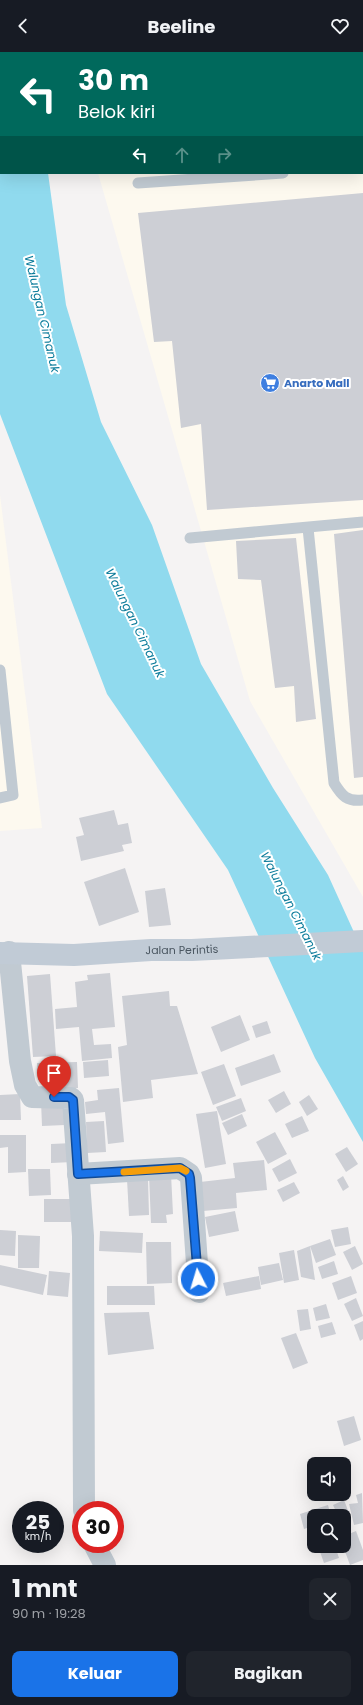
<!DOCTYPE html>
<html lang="id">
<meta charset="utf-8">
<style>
:root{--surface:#171b24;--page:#20242c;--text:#f1f3f6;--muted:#9ea1a6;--accent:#1a73e8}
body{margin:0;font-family:Poppins,sans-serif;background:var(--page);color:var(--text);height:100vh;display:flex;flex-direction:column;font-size:15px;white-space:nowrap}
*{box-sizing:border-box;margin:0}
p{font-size:13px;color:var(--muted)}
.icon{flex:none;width:22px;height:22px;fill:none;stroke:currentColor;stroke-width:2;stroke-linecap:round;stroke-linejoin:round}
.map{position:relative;height:1513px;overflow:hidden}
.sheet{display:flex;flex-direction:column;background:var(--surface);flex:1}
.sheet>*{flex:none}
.top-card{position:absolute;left:0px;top:0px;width:363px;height:122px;box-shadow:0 4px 16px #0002;background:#00695c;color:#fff;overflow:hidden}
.buttons{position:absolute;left:307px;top:1405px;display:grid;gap:8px}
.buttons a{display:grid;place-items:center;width:44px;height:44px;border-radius:8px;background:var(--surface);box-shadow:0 4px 16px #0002;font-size:20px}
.speed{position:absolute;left:12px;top:1449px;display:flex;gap:8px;font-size:20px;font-weight:700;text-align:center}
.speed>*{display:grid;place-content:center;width:52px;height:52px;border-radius:50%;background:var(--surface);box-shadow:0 4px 16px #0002;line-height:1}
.speed small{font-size:10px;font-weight:400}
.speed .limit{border:6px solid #d22;background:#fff;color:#111}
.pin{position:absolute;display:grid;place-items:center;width:34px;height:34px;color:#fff;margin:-41px -17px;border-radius:50% 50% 50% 0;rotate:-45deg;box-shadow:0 0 4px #0007}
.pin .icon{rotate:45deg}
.me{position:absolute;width:44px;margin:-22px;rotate:355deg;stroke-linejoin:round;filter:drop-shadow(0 0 3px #0008)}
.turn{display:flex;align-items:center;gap:14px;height:84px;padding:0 12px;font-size:18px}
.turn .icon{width:52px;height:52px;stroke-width:2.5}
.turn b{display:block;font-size:28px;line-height:34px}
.lanes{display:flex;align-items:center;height:38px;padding:0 12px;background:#0003;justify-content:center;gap:20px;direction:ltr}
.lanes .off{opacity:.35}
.round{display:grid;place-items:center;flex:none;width:42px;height:42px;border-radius:8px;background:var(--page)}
.head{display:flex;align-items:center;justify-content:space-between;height:68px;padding:0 12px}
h1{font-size:24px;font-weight:700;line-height:30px}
.primary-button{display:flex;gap:8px;margin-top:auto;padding:8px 12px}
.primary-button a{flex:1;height:46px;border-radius:8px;background:var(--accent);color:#fff;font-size:16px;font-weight:700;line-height:46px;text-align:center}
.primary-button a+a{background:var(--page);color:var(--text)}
header{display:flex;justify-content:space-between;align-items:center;height:52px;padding:0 12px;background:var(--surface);font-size:18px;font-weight:700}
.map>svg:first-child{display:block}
</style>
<header><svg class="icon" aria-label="back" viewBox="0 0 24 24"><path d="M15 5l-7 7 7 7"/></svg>Beeline<svg class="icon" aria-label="heart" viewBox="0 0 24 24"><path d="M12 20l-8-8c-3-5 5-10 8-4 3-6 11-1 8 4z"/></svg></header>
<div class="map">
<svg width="363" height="1513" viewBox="0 0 363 1513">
<rect width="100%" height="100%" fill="#f5f3f3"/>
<!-- commercial -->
<g fill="#fdf9ef">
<path d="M363 52V845L250 649 98 121H362Z"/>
<path d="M0 443 42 776 0 779Z"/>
</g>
<!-- water -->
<path fill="#90daee" d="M0 0 29 1H1V121H48L66 253 101 370 152 473 201 612 273 736 328 823 363 900V1090L315 1006 228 818 107 642 0 362Z"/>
<!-- building -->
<g fill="#cdcfd5">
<path d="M363 141V448L207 458 201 372 181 376 172 289 154 290 138 161Z"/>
<path d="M363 478V725L354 726 334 482Z"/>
<path d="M296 486 316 667 296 670 294 634 275 636 261 528 238 527 236 489Z"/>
<path d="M114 758 118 773 128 771 132 791 122 793 124 799 81 809 76 785 84 783 79 766Z"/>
<path d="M125 816 139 860 99 874 84 830Z"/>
<path d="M165 836 171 873 149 875 145 839Z"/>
<path d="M110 921 115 975 92 977 94 993 111 992 112 1006 82 1009 79 975 56 977 55 957 77 955 75 930 88 928 87 923Z"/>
<path d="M50 922 56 1004 33 1005 27 924Z"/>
<path d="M169 939 170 954H177L198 1022 151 1028 153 1046 123 1050 118 995 127 993 122 944Z"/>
<path d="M240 963 250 988 221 1000 211 975Z"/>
<path d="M267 969 271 981 256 986 252 974Z"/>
<path d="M274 1002 281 1020 241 1034 235 1016Z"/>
<path d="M108 1008 109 1024 84 1026 83 1010Z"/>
<path d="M77 1010 78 1036H63L62 1027 38 1028 37 1011Z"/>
<path d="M224 1012 236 1044 213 1053 201 1020Z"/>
<path d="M119 1036 124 1090 108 1092 105 1060 86 1062 85 1050 98 1048 97 1038Z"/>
<path d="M284 1039 291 1052 276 1061 268 1048Z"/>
<path d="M20 1042 21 1068H0V1043Z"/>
<path d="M309 1043 318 1057 307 1064 299 1050Z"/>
<path d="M241 1046 246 1059 222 1069 216 1055Z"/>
<path d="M64 1048 65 1073 42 1074 41 1049Z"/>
<path d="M217 1059 226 1112 205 1116 196 1062Z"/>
<path d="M242 1062 247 1074 228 1083 222 1071Z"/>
<path d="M302 1064 309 1079 292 1086 285 1072Z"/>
<path d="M104 1069 106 1100 87 1101 86 1070Z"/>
<path d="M275 1080 287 1102 268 1112 256 1090Z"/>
<path d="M0 1083H26V1120L8 1121V1095L0 1096Z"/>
<path d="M73 1091V1110L51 1111V1092Z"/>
<path d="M347 1095 358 1112 346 1120 335 1102Z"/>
<path d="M290 1107 297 1121 279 1130 272 1117Z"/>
<path d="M264 1108 267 1138 236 1141 237 1156 203 1159 200 1130 235 1126 233 1111Z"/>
<path d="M28 1117H50L51 1143 29 1144Z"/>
<path d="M171 1122 173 1162 166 1163 167 1171H151L149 1123Z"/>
<path d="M343 1124 349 1135 343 1139 337 1128Z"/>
<path d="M127 1127H148L149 1163 129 1164Z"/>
<path d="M294 1130 300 1141 283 1150 277 1138Z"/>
<path d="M44 1147H78L79 1170H44Z"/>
<path d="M235 1159 239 1179 209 1185 205 1165Z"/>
<path d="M348 1175 351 1192 335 1195 331 1178Z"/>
<path d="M0 1178 16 1179 15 1204 0 1203Z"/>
<path d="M100 1179 143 1181 142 1201 99 1199Z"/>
<path d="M18 1183 40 1184 39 1216H18Z"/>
<path d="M330 1187 336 1203 316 1211 310 1194 315 1228 301 1225 297 1199 310 1194Z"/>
<path d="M146 1190H171L172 1231 147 1232Z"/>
<path d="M355 1194 363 1212 352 1218 343 1200Z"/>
<path d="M294 1198 299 1228 284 1231 279 1201Z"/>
<path d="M334 1209 338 1222 322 1227 318 1215Z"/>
<path d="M279 1211 283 1228 261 1233 258 1215Z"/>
<path d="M0 1213 47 1223 43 1243 0 1233Z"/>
<path d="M49 1219 70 1221 68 1245 47 1243Z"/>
<path d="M259 1224 261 1237 226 1244 223 1231Z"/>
<path d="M351 1224 357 1241 338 1248 332 1231Z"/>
<path d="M107 1234H154L155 1253H107Z"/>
<path d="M356 1246 363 1264 352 1269 344 1252Z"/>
<path d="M326 1252 330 1266 316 1269 313 1256Z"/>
<path d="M308 1257 311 1277 300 1279 297 1258Z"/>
<path d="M149 1260 154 1297 108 1303 104 1261Z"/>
<path d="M363 1269V1287L360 1289 354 1273Z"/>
<path d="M332 1270 336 1282 321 1286 318 1274Z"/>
<path d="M296 1281 308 1311 293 1317 281 1286Z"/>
<path d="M354 1364 361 1388 344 1394 337 1369Z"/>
<path d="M362 1441 363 1471 354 1473 349 1452 358 1451 356 1443Z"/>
<path d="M344 1448 349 1461 338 1464 333 1453Z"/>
<path d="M328 1453 331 1464H314V1474L304 1477 300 1462Z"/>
<path d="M356 1479 363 1498V1508L350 1513 343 1494 344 1484Z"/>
<path d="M318 1494H335L339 1506 324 1511Z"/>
</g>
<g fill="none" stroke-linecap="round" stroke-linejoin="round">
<!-- lane -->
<g stroke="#c1cad2" stroke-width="11">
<path d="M362 115H363"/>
<path d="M138 131 283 121"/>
<path d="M308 476 334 731C342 744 347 750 363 748"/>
<path d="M190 486 363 470"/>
<path d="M0 618 13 743 0 746"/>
</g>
<!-- street -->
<g stroke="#c1cad2" stroke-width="22">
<path d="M9 900 20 1009 25 1033 32 1045 71 1046 73 1048 83 1184 84 1458"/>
<path d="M78 1122 180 1116 189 1122 191 1126 199 1240"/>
<path d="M94 1492 105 1513"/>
</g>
<!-- secondary -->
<path stroke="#c1cbd6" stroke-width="22" id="s1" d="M0 901 74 903 151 898H192L363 889"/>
</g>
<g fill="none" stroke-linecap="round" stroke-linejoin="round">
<!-- route casing -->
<g stroke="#114b97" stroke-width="10">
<path id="route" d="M54 1045H69L73 1048 78 1122 180 1116 189 1122 190 1126 198 1227"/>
</g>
<!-- route -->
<use href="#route" stroke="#1a73e8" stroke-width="7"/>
<!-- slow -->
<path stroke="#f59e0b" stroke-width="7" d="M124 1120 180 1116 186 1119"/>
</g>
<!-- icons -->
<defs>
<g id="supermarket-disc" transform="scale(1)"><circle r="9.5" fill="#3f7fe0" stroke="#fff"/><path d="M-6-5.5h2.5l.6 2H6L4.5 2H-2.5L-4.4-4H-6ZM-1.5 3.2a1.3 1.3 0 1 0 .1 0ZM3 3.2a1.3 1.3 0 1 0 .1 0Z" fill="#fff"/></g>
</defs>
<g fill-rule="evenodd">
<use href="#supermarket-disc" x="270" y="331"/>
</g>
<g text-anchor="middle" stroke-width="4" stroke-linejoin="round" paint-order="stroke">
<!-- shop labels -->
<g font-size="11" font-weight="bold" fill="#366cbe" stroke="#fff" text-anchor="start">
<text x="284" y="335">Anarto Mall</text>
</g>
<!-- street labels -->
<g font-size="11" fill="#4a5661" stroke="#fff">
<text dy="4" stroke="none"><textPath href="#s1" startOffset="182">Jalan Perintis</textPath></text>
</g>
<!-- water labels -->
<g font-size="12" font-style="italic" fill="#0c7c9b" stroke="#fff">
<text transform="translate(42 262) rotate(77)" y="4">Walungan Cimanuk</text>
<text transform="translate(135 571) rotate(64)" y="4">Walungan Cimanuk</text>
<text transform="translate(291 854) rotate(63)" y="4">Walungan Cimanuk</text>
</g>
</g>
</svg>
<div class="buttons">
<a><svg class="icon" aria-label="sound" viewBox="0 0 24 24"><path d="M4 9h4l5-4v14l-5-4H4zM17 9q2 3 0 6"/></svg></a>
<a><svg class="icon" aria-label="search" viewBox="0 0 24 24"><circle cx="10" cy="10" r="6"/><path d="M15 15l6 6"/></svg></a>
</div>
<div class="speed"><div>25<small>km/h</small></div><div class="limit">30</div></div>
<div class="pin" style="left:54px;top:1045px;background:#d93025"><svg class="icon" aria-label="arrive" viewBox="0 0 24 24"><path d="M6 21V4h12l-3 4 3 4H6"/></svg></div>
<svg class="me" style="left:198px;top:1227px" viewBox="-20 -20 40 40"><circle r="17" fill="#1a73e8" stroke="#fff" stroke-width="3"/><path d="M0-11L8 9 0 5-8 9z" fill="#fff"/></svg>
<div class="top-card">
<div class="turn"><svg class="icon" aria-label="left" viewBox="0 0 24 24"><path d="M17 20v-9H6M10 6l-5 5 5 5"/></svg><div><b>30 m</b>Belok kiri</div></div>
<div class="lanes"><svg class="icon" aria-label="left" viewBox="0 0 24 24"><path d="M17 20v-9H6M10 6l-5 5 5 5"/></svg><svg class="icon off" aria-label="ahead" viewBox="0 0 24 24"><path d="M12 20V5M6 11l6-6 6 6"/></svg><svg class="icon off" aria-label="right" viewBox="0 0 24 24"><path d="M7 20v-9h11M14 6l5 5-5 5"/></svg></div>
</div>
</div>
<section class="sheet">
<div class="head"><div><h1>1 mnt</h1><p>90 m · 19:28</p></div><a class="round"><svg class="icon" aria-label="close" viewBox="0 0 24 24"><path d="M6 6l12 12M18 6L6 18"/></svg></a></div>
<div class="primary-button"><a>Keluar</a><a>Bagikan</a></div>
</section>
